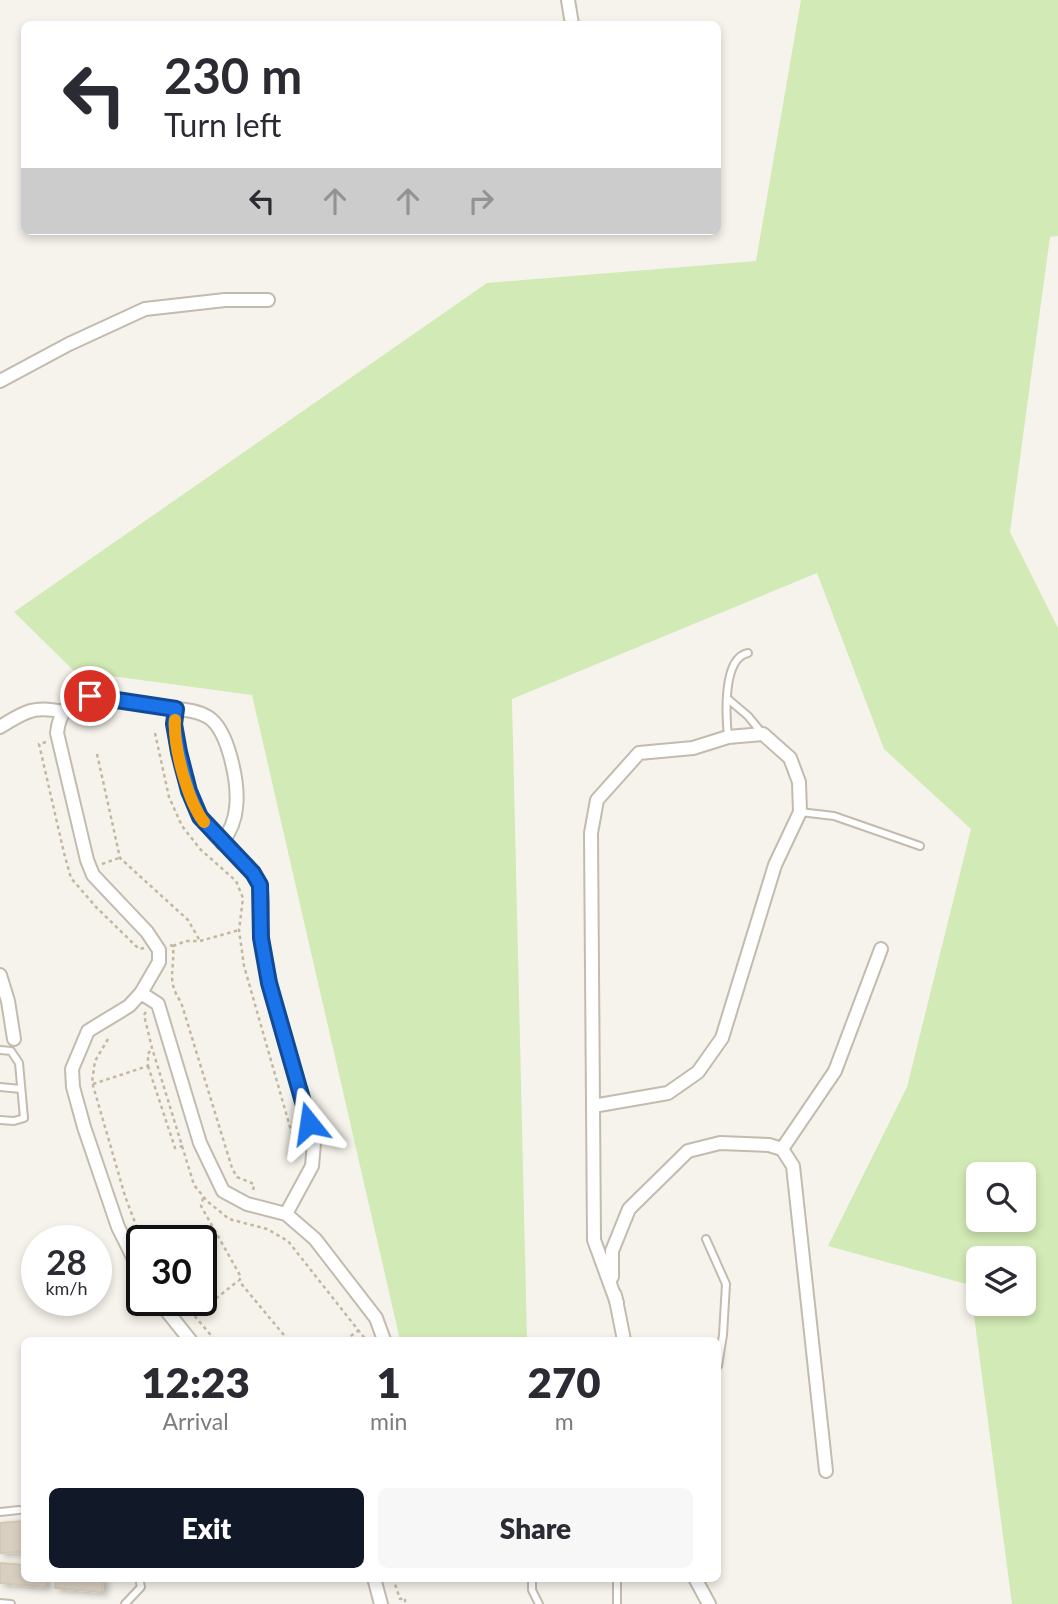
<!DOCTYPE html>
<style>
:root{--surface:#fff;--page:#f7f7f7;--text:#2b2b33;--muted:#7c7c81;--accent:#111827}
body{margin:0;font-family:Lato,sans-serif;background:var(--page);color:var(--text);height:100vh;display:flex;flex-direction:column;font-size:26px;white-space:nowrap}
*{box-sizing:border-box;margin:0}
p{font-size:23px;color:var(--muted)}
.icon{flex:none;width:38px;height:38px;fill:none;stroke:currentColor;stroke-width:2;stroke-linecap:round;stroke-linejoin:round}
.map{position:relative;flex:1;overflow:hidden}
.side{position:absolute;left:21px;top:1337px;width:700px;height:245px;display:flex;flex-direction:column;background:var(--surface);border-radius:10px;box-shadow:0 4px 10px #0003}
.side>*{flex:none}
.guide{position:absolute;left:21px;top:21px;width:700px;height:214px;border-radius:10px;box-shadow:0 4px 10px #0003;background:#fff;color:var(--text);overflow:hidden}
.fabs{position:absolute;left:966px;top:1162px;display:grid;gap:14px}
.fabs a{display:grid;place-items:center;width:70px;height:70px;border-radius:10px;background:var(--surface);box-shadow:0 4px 10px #0003;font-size:35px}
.speed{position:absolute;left:21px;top:1225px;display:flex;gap:14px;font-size:35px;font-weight:700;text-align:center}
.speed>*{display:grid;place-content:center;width:91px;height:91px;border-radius:50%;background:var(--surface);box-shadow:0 4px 10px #0003;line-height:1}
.speed small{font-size:18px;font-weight:400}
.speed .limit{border:4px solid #111;border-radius:10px;background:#fff;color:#111}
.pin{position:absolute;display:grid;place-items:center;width:60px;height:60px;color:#fff;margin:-30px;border:4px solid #fff;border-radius:50%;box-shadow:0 2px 7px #0007}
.me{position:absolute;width:77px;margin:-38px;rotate:345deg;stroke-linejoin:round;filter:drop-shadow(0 0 5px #0008)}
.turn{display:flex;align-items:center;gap:24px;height:147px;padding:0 28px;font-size:32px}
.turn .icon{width:91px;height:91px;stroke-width:2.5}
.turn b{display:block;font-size:49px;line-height:60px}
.lanes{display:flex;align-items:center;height:66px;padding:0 28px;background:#0003;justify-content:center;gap:35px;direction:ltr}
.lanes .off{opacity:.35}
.eta{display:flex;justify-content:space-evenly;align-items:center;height:119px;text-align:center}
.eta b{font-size:42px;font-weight:800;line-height:49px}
.primary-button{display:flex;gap:14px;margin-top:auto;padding:14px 28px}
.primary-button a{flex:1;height:80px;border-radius:10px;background:var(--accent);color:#fff;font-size:28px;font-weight:800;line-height:80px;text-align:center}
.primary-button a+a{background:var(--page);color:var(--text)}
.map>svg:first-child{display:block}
</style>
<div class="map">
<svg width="1058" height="1604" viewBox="0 0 1058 1604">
<defs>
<filter id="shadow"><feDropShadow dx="4.5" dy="2.5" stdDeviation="3.5" flood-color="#0004"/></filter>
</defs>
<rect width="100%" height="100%" fill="#f6f3ec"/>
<!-- green -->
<path fill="#d2eab5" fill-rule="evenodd" d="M801 0H1058V236L1050 237 1010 532 1058 628V1604H1012L970 1285 828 1246 907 1087 971 829 884 749 817 573 512 699 527 1340H400L252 695 74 671 14 612 487 283 756 261ZM978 1174H1024V1220H978ZM978 1258H1024V1304H978Z"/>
<!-- building -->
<g fill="#d8cfc1" stroke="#d3c7b4" stroke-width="2" filter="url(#shadow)">
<path d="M24 1521V1552L0 1553V1523Z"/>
<path d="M0 1563 24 1565V1578H46V1587L0 1583Z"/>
<path d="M56 1578H103L102 1592 55 1588Z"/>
</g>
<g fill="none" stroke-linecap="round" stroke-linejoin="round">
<!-- lane casing -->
<g stroke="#c2bbae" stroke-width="10">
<g id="lane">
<path d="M728 699 748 716 762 733"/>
<path d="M728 737C726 717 722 658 748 653"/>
<path d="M800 812 834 816 920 846"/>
<path d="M0 1050 11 1051 19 1063 24 1118 14 1121 0 1120"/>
<path d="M0 1087 21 1089"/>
<path d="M706 1239 726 1284 723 1335 718 1366"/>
<path d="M0 1512 19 1510"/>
<path d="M532 1578V1590L539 1604"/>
<path d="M617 1578V1604"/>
<path d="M0 1603 11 1604"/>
<path d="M125 1604 141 1587 139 1578"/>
</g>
</g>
<!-- street casing -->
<g stroke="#c2bbae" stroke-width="16">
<g id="street">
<path d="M568 0 572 24"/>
<path d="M0 381 69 344 145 309 225 300H268"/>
<path d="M0 727C24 712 34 705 63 712"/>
<path d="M222 843C230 832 235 821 236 808 239 785 229 730 208 717 198 711 187 710 176 709 171 749 189 808 217 837 230 851 252 866 259 884 265 900 260 920 261 937 262 947 265 958 267 968 278 1028 299 1085 314 1143L312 1166 286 1214"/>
<path d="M0 975 8 1001 14 1039"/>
<path d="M141 993 159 962V950L147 932 93 875 87 860 57 733C59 714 69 698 90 696L176 709"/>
<path d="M593 1106 668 1093 698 1072 722 1038 775 865 800 812 799 782 790 758 763 734 728 737 693 748 639 753 597 800 591 833 594 1240 617 1303"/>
<path d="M782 1149 835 1071 881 949"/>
<path d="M142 1275 118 1227 84 1127 73 1087 72 1069 88 1031 129 1006 141 993 158 1004 200 1143 223 1191 247 1204 286 1214 315 1239 376 1318 384 1340"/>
<path d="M612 1277V1251L629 1209 688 1151 720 1143 769 1145 782 1149 793 1166 826 1471"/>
<path d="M615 1295 624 1340"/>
<path d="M158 1300 190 1340"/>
<path d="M374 1578 381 1604"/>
<path d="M695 1578 709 1604"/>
</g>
</g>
<!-- path -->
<g stroke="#c4b79f" stroke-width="2.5" stroke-dasharray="3.5 3.5" stroke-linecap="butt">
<path d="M155 733 169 797 182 826 200 849 236 881 243 898 239 930 244 966 296 1148"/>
<path d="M46 742 39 744 64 853 71 878 96 907 139 949 144 948"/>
<path d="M97 754 120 858 188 920 200 941"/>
<path d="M102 864 119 858"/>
<path d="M170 945 173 946C175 970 166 981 181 1002L232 1168 237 1177 254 1184 253 1192"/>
<path d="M173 946 186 941H200L239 930"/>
<path d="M146 1012 144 1015 152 1048 194 1185 207 1201 229 1219 267 1229 288 1241 366 1340"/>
<path d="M108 1039 95 1061 92 1082 125 1196 142 1241"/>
<path d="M148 1066 175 1148 183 1146"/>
<path d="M93 1084 148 1066V1054L152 1048"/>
<path d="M203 1198 201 1206 241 1277 239 1281 288 1340"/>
<path d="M181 1300 215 1340"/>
<path d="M194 1316 238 1281"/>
<path d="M345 1340 359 1330"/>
<path d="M393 1578 400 1599 405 1598V1604"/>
</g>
<!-- lane -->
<use href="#lane" stroke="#fff" stroke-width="6"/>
<!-- street -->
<use href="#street" stroke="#fff" stroke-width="12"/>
</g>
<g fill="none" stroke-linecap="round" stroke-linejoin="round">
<!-- route casing -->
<g stroke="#114b97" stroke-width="18">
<path id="route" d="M90 696 176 709 174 724 179 752 189 791 200 817 253 873 260 885 261 938 269 983 309 1123"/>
</g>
<!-- route -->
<use href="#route" stroke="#1a73e8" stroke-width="12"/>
<!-- slow -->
<path stroke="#f59e0b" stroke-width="12" d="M175 720C173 746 188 802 204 822"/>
</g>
</svg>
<div class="fabs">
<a><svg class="icon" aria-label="search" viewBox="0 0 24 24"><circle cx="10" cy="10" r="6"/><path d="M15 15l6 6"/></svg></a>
<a><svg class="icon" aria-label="layers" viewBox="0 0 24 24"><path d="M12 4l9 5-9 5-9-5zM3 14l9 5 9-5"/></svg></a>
</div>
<div class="speed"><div>28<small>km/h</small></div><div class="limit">30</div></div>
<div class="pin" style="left:90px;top:696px;background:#d93025"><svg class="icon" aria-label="arrive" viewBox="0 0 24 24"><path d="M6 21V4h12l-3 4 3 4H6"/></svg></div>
<svg class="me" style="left:309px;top:1123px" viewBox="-20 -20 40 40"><path d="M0-17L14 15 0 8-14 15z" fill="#1a73e8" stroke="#fff" stroke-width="4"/></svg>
<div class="guide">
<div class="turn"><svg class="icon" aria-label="left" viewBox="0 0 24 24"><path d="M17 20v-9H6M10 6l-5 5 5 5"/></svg><div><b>230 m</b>Turn left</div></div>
<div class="lanes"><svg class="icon" aria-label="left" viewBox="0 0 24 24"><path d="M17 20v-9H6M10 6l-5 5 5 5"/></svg><svg class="icon off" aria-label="ahead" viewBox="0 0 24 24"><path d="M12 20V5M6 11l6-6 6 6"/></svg><svg class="icon off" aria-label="ahead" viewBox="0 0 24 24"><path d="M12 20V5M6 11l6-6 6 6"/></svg><svg class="icon off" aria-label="right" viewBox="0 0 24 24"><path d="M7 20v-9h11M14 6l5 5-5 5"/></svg></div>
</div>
<section class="side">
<div class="eta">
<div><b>12:23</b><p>Arrival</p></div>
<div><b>1</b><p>min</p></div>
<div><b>270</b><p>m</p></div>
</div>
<div class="primary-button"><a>Exit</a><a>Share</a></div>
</section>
</div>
